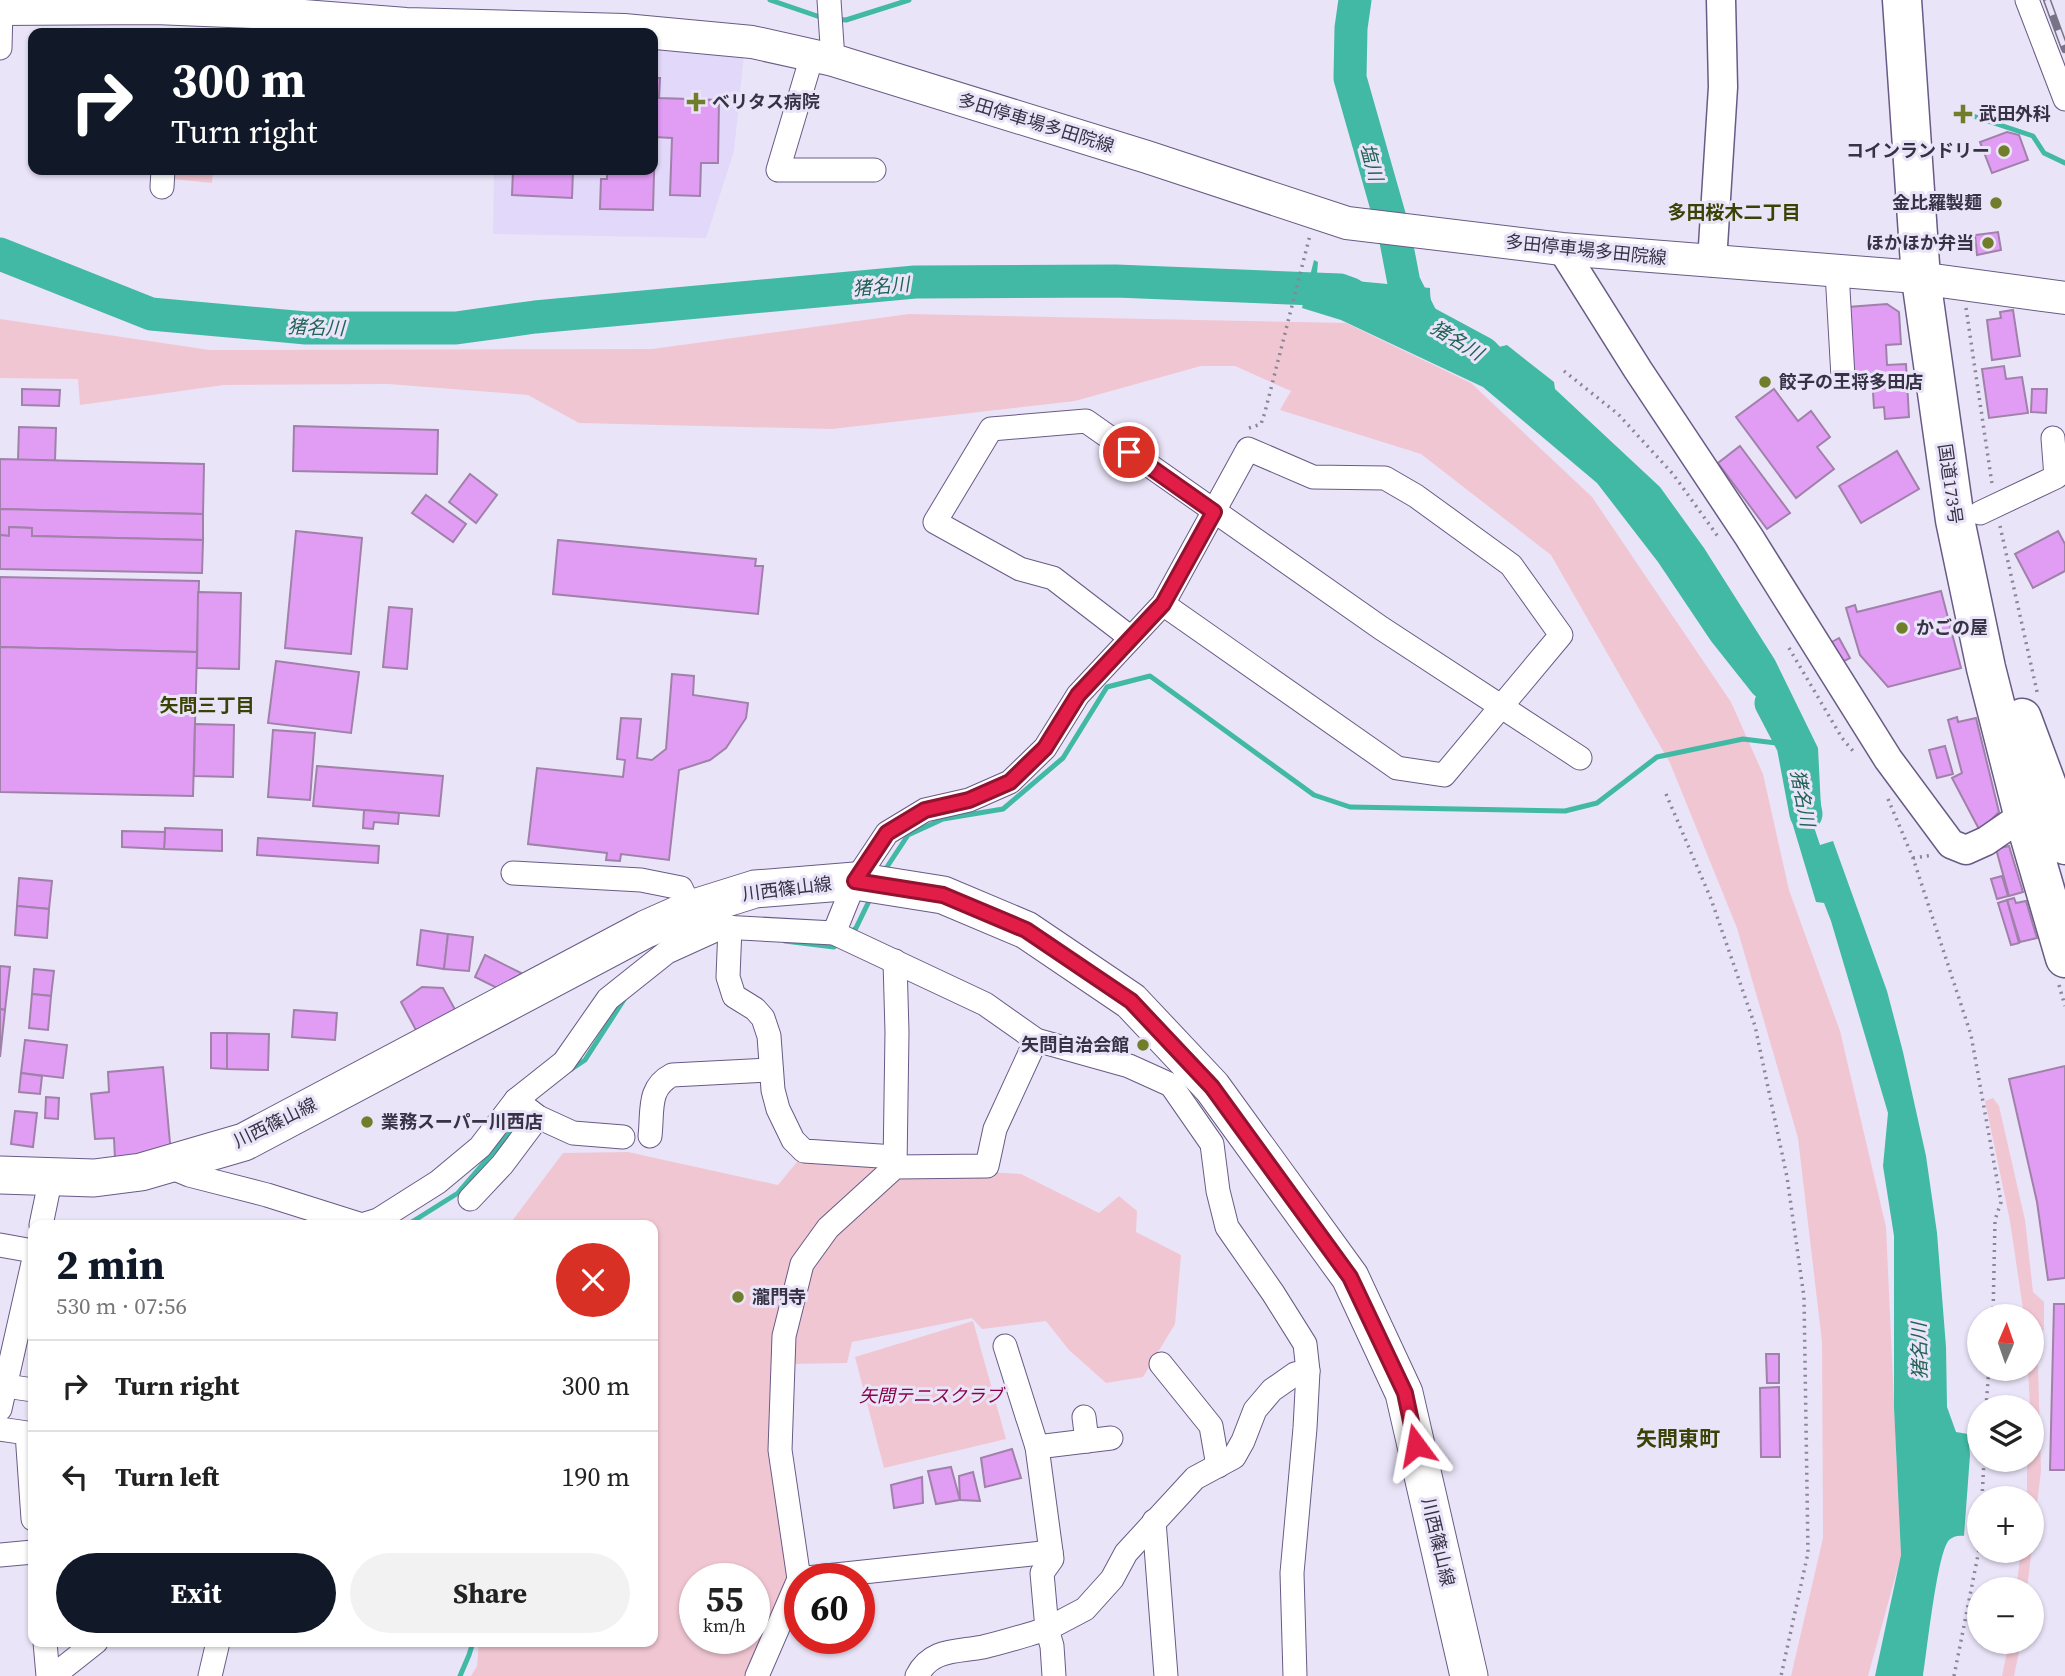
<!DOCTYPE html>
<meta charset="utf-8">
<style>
:root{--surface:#fff;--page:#f2f2f2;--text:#222;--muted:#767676;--line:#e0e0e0;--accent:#111827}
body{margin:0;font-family:"Source Serif 4","Noto Sans JP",serif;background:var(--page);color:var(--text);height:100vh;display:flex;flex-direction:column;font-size:26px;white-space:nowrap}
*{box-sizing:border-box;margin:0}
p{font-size:23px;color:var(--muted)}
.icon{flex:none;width:38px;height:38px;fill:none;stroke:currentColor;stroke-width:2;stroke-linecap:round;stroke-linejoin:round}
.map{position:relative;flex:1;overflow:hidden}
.details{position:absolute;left:28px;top:1220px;width:630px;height:427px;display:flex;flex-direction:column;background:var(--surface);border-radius:14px;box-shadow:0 2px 5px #0004}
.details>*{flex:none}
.hud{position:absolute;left:28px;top:28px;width:630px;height:147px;border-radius:14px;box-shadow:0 2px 5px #0004;background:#111827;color:#fff;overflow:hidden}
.needle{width:46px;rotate:2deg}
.controls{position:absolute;left:1967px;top:1304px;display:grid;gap:14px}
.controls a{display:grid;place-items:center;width:77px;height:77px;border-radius:50%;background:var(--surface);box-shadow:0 2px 5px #0004;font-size:35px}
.speed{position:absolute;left:679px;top:1563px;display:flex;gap:14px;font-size:35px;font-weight:700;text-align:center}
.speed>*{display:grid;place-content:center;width:91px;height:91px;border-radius:50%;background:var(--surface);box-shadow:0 2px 5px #0004;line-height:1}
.speed small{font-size:18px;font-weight:400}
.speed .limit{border:10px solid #d22;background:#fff;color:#111}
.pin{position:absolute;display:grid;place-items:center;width:60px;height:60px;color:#fff;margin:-30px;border:4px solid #fff;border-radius:50%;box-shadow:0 2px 7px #0007}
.me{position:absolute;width:77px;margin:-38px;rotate:347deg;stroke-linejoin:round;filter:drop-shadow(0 0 5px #0008)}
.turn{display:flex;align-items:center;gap:24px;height:147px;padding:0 28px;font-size:32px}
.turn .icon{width:91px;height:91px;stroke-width:2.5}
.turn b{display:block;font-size:49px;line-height:60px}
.round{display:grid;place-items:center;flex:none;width:74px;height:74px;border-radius:37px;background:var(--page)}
.overview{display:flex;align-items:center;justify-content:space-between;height:119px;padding:0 28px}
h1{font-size:42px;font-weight:700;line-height:52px;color:var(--accent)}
.primary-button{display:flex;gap:14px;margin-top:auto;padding:14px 28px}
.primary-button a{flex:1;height:80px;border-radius:42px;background:var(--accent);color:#fff;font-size:28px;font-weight:700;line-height:80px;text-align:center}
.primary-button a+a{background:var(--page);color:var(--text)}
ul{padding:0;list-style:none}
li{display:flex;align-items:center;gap:21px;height:91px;padding:0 28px;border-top:2px solid var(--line)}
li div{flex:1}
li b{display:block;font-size:26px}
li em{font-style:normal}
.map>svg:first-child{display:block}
</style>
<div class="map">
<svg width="2065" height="1676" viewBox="0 0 2065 1676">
<rect width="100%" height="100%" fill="#eae4f8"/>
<!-- built -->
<path fill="#e2d8fa" d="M653 49 744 54 734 151 706 238 493 234 494 170H653Z"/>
<!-- green -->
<g fill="#f1c6d3" fill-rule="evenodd">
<path d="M172 170H213L212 183 172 179Z"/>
<path d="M909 314 1346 323 1471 383 1592 497 1731 702 1763 774 1789 890 1840 1031 1886 1227 1901 1556 1868 1676H1791L1823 1538 1822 1342 1798 1138 1737 928 1670 763 1551 555 1421 454 1280 410 1291 391 1235 366H1201L1075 401 832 429 579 423 528 395 388 384 224 385 80 405 78 379 0 378V319L210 350 652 349Z"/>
<path d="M1993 1098 1999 1106 2025 1220 2033 1292 2044 1302V1330L2037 1332 2041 1471 2027 1589H2016L2021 1551 2032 1550V1498H2027V1460H2032V1407H2030L2028 1369 2032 1368V1316H2024L2010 1221 1985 1101Z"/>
<path d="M628 1152 778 1185 797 1162 1021 1174 1099 1213 1119 1196 1137 1211 1136 1232 1181 1255 1175 1324 1143 1377 1106 1383 1069 1350 1046 1321 982 1329 972 1318 852 1342 847 1363 791 1364 775 1408 795 1579 755 1676H471L477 1666 479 1642H653V1225H509L563 1153ZM695 1578H754V1638H695Z"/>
<path d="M973 1321 1006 1439 884 1468 855 1357Z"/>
<path d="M2009 1642H2021L2014 1676H2002Z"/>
</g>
<!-- water -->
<path fill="#41b9a4" d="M1314 260 1318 262 1317 273 1345 275V280L1430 288C1430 313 1439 322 1458 337L1456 345 1468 349 1476 345 1488 350 1495 344 1499 347 1507 345 1554 382 1555 389 1660 487 1704 548 1775 660 1818 748 1821 808 1809 812 1820 845 1833 841 1887 991 1903 1052 1926 1156 1937 1233 1946 1347 1947 1407 1956 1432 1968 1434 1970 1455 1964 1536C1959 1535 1953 1536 1949 1540 1937 1553 1927 1652 1923 1676H1875L1901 1555 1894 1407V1236L1883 1166 1888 1113 1831 921 1824 903 1816 902 1789 812 1793 784 1802 758 1765 704 1753 694 1711 641 1658 562 1597 483 1483 387 1341 320 1302 308Z"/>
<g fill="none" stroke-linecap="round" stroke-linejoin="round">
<!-- stream -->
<g stroke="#41b9a4" stroke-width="5">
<path d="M770 0 823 18"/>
<path d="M837 19 846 20 909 0"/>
<path d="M1967 114 2033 136 2044 153 2065 163"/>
<path d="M883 873 908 835 943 819 1003 809 1063 758 1107 687 1150 676 1314 795 1350 807 1565 811 1597 803 1657 757 1743 739 1793 745"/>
<path d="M849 934 856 928 871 897"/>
<path d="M785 941 834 947 839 942"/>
<path d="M570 1070 585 1060 625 998"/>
<path d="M407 1225 458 1193 522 1119"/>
<path d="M460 1676 469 1655 473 1642"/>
</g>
<!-- river -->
<g stroke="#41b9a4" stroke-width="33">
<path d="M1355 0 1351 28 1350 78 1395 236 1404 283 1422 319"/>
<path d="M0 254 151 314 306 328H456L535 317 915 282 1116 281 1340 290 1351 294"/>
<path d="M1418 318 1483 353 1506 377"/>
<path d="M1771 703 1793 745 1806 814"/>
</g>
</g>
<!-- building -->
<g fill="#e19df4" stroke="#a081a9" stroke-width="2">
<path d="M653 78H660L659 98 719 100 718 163H701L700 196 670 195 672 138 655 137 653 210 600 209 601 179H607V170H653Z"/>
<path d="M2007 132 2019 135 2028 160 1992 173 1980 142Z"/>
<path d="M513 170H573L572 198 512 195Z"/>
<path d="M1998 232 2001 250 1977 255 1975 235Z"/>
<path d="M1887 304 1899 312 1901 344 1886 345 1887 365 1906 364 1909 417 1885 419 1884 407 1874 408 1872 376 1853 377 1848 307Z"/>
<path d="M2013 310 2020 356 1992 360 1987 320 2001 318 2000 312Z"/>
<path d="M2004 366 2006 379 2022 377 2028 413 1989 418 1982 369Z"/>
<path d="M22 389 60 390 59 406 22 405Z"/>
<path d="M1774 389 1798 421 1811 411 1830 437 1817 447 1834 469 1796 498 1736 417Z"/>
<path d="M2032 389H2047L2046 413 2031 412Z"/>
<path d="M294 426 438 430 437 474 293 471Z"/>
<path d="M19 427 56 428 55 461 18 460Z"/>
<path d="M1740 446 1790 513 1767 529 1718 463Z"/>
<path d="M1897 451 1919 489 1861 523 1839 486Z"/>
<path d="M0 459 204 464 203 514 0 509Z"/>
<path d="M470 474 497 495 476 523 449 502Z"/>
<path d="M426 495 466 524 453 542 412 513Z"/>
<path d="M0 509 203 514V540L32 536V528L9 527V536L0 535Z"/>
<path d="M9 527 32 528V536L203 540 202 573 0 569V535L9 536Z"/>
<path d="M296 531 362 538 351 654 285 648Z"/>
<path d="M2058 531 2065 544V571L2033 588 2015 554Z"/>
<path d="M558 540 756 559 755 566H763L758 614 553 594Z"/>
<path d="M0 577 199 581 197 652 0 647Z"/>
<path d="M1941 591 1961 668 1888 687 1860 655 1846 608 1855 605 1857 612Z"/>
<path d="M198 592 241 593 239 669 197 668Z"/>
<path d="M389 607 412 609 407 669 383 667Z"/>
<path d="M1839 638 1850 658 1842 662 1830 643Z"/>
<path d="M0 647 197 652 193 796 0 792Z"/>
<path d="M276 661 359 672 351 733 268 723Z"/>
<path d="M672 674 694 676 693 695 748 703 746 718 726 748 710 760 679 770 669 860 621 854 620 861 606 860 607 853 528 844 537 768 623 777 625 760 617 759 621 718 641 719 637 758 652 760 666 749Z"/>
<path d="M1957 717 1958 722 1976 718 1999 812 1980 831 1952 778 1962 773 1948 720Z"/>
<path d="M195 724 234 725 233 777 194 776Z"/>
<path d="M273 730 315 733 310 800 268 797Z"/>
<path d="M1945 746 1953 774 1937 778 1929 750Z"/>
<path d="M317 766 443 776 439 816 313 806Z"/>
<path d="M364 810 399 813 398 824 374 822 373 829 363 828Z"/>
<path d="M165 828 222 830V851L164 849Z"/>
<path d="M122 831 165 832 164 849 122 847Z"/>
<path d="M258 838 379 846 378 863 257 855Z"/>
<path d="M2009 846 2023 892 2009 896 1996 849Z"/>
<path d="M2002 876 2008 896 1997 899 1991 879Z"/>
<path d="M19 878 52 881 49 909 17 906Z"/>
<path d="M2014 898 2016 903 2026 901 2037 938 2020 942 2007 900Z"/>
<path d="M2007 900 2019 943 2011 945 1998 903Z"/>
<path d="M17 906 49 909 47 938 15 935Z"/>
<path d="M421 930 448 934 444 969 417 965Z"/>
<path d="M448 934 473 937 469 971 444 969Z"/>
<path d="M485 955 521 973 513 986 503 991 475 977Z"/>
<path d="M0 966 10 967 5 1010 0 1009Z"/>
<path d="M34 969 54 971 51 996 32 994Z"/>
<path d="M422 987 443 988 457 1013 418 1034 401 1002Z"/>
<path d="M32 994 51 996 48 1030 29 1028Z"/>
<path d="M0 1009 5 1010 0 1057Z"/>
<path d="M294 1010 337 1013 335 1040 292 1037Z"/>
<path d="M211 1033H227V1069L211 1068Z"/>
<path d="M227 1033 269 1034 268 1070 227 1069Z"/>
<path d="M25 1040 67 1045 63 1078 21 1073Z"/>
<path d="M2065 1066V1278L2048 1280 2037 1202 2009 1079Z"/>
<path d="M163 1067 171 1154 115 1159 114 1138 95 1139 91 1094 109 1092 108 1072Z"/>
<path d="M21 1073 42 1076 40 1094 19 1092Z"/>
<path d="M46 1097 59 1098 58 1119 45 1118Z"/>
<path d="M15 1111 37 1113 33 1147 11 1144Z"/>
<path d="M2054 1304H2065V1470H2050Z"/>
<path d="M1766 1354H1779V1383H1767Z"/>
<path d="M1779 1387 1780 1457H1761L1760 1388Z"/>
<path d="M1012 1449 1021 1478 985 1487 981 1458Z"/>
<path d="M951 1467 960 1500 936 1504 928 1471Z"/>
<path d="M973 1472 980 1501 960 1500 959 1476Z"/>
<path d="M922 1477 923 1503 894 1508 891 1485Z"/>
</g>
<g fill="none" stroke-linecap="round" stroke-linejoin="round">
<!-- minor casing -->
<g stroke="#685b85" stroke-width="25">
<g id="minor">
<path d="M829 0 833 60"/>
<path d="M2027 0 2065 99"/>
<path d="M0 48 1 9"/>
<path d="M812 56 778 170H874"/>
<path d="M162 187 163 170"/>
<path d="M1837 272 1843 377"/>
<path d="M1980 513 2056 477 2053 438"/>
<path d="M1131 638 1053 578 1020 569 935 522 991 429 1086 421 1381 628 1580 758"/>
<path d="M513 873 641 880 681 888 691 909"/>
<path d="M730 927 728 977 734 996 755 1009 763 1018 769 1036 773 1090 778 1109 793 1140 804 1151 895 1157"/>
<path d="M834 933 855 881 887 833 925 810 969 800 1010 782 1045 748 1078 695 1163 604 1248 449 1313 477 1385 478 1416 496 1511 565 1561 635 1444 775 1397 768 1163 604"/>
<path d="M895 961 897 1032 895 1167"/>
<path d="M516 1100 538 1117 573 1133 623 1137"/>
<path d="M650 1136C653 1111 647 1088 672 1075L771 1070"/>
<path d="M165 1165 189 1175 267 1195 362 1225"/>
<path d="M470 1199 502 1165 538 1117"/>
<path d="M41 1225 51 1177"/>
<path d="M362 1225 378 1220 438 1182 480 1147 516 1100 564 1062 608 999 667 952 722 927 834 933 985 1004 1036 1040 1129 1066 1171 1085 1212 1144 1218 1191 1227 1227 1273 1293 1305 1344 1308 1371 1305 1428 1292 1573 1295 1676"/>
<path d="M0 1245 33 1251"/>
<path d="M1161 1364 1211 1426 1218 1466"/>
<path d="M6 1386 33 1390"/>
<path d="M0 1409 33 1263"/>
<path d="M1084 1417 1087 1441"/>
<path d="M0 1429 27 1433 33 1519"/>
<path d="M1037 1447 1111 1438"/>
<path d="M1154 1521 1166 1676"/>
<path d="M0 1555 33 1552"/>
<path d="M807 1578 1051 1552"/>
<path d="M45 1642 48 1676"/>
<path d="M53 1676 96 1642"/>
<path d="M210 1676 218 1642"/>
<path d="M757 1676 799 1579 780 1450 784 1336 802 1264 828 1228 895 1167 987 1166 995 1129 1036 1040"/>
<path d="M917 1676C931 1648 958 1652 983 1647 1005 1642 1026 1635 1047 1629L1042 1573 1052 1559 1037 1447 1005 1346 1028 1419"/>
<path d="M1054 1676 1052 1646 1047 1629 1085 1609 1112 1579 1126 1553 1195 1478 1234 1457 1243 1441 1255 1410 1272 1390 1295 1374 1308 1371"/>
</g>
</g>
<!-- tertiary casing -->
<g stroke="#685b85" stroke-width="31">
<g id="tertiary">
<path d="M1562 249 1638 370 1749 537 1888 759 1951 844 1966 850 1986 841 2038 805"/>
<path d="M1712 262 1723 87 1721 0"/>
</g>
</g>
<!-- secondary casing -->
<g stroke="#685b85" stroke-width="34">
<path id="secondary" d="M0 9 155 8 253 12 406 24 624 30 752 42 833 60 1147 157 1347 223 1562 249 1904 276 2065 298"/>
</g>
<!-- primary casing -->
<g stroke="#685b85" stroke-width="39">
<path id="primary" d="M0 1175 94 1178 141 1172 244 1142 646 929 691 909 755 889 855 881 943 895 1026 930 1131 1001 1212 1087 1350 1277 1404 1393 1469 1676"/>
</g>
<!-- trunk casing -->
<g stroke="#685b85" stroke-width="41">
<g id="trunk">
<path d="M1902 0 1921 279 1955 520 1986 668 2023 814 2065 958"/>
<path d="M2022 718 2051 796 2065 845"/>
</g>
</g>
<!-- path -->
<g stroke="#8a8598" stroke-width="3.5" stroke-dasharray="2 5" stroke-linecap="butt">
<path d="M1966 308 1992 484"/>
<path d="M1564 371 1618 414 1673 474 1719 538"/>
<path d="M1249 428 1261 424 1265 412 1310 235"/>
<path d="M2000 526 2038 696"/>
<path d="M1789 648 1842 738 1853 751"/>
<path d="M1666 794 1711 899 1755 1026 1787 1177 1804 1297 1808 1553 1781 1676"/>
<path d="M1888 799 1913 858 1971 1035 2001 1202 1995 1220 1993 1316"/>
<path d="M1913 858 1933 855"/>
<path d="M2059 985 2065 1006"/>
<path d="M1986 1407 1989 1368"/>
<path d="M1982 1498 1984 1460"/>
<path d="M1954 1676 1979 1550"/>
</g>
<!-- minor -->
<use href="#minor" stroke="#fff" stroke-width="23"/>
<!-- tertiary -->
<use href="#tertiary" stroke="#fff" stroke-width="28"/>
<!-- secondary -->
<use href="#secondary" stroke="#fff" stroke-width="32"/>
<!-- primary -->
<use href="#primary" stroke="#fff" stroke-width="37"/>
<!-- trunk -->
<use href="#trunk" stroke="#fff" stroke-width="38"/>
<!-- rail casing -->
<g stroke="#797387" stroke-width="8">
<path id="rail" d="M2047 0 2065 49"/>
</g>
<!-- rail -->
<use href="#rail" stroke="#eae4f8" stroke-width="5" stroke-dasharray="16" stroke-linecap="butt"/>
</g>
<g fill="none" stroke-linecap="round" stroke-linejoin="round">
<!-- route casing -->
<g stroke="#92132f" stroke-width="18">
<path id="route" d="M1129 452 1214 512 1163 604 1078 695 1045 748 1010 782 969 800 925 810 887 833 855 881 943 895 1026 930 1131 1001 1212 1087 1350 1277 1405 1393 1416 1445"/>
</g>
<!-- route -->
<use href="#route" stroke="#e11d48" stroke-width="12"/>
</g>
<!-- markers -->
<g fill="#707e2c" stroke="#eae4f8" stroke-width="2.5">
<path d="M692.5 91.5h7v7h7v7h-7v7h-7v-7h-7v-7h7z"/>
<path d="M1959.5 103.5h7v7h7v7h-7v7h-7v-7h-7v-7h7z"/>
<circle cx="2004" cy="151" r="7"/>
<circle cx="1996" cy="203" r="7"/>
<circle cx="1988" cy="243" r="7"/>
<circle cx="1765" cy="382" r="7"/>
<circle cx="1902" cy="628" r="7"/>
<circle cx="1143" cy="1045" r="7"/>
<circle cx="367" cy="1122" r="7"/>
<circle cx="738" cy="1297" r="7"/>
</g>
<g text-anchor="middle" stroke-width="6" stroke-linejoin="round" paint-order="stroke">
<!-- poi labels -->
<g font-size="18" font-weight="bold" fill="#373245" stroke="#eae4f8" text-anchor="start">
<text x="712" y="108">ベリタス病院</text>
<text x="1979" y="120">武田外科</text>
<text x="1990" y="157" text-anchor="end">コインランドリー</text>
<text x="1982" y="209" text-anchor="end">金比羅製麺</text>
<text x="1974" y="249" text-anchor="end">ほかほか弁当</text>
<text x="1779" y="388">餃子の王将多田店</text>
<text x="1916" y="634">かごの屋</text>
<text x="1129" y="1051" text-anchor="end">矢問自治会館</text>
<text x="381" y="1128">業務スーパー川西店</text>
<text x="752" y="1303">瀧門寺</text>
</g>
<!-- street labels -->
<g font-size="18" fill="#373245" stroke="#eae4f8">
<text transform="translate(1036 123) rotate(17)" y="6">多田停車場多田院線</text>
<text transform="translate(1586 250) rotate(6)" y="6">多田停車場多田院線</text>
<text transform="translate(1950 484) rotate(82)" y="6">国道173号</text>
<text transform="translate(787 889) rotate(-7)" y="6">川西篠山線</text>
<text transform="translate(275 1123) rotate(-26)" y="6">川西篠山線</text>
<text transform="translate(1438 1542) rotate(77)" y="6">川西篠山線</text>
</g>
<!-- park labels -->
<g font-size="18" font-style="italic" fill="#8b0049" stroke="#eae4f8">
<text x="931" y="1402">矢問テニスクラブ</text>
</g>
<!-- water labels -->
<g font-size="19" font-style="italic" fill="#226256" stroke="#eae4f8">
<text transform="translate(1372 162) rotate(75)" y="7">塩川</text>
<text transform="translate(881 286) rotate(-5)" y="7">猪名川</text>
<text transform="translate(316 327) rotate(2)" y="7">猪名川</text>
<text transform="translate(1457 340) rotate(31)" y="7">猪名川</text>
<text transform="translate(1803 798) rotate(79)" y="7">猪名川</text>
<text transform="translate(1919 1351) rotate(-91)" y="7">猪名川</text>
</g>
<!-- neighbourhood labels -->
<g font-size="19" font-weight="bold" fill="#3a4306" stroke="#eae4f8">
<text x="1734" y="219">多田桜木二丁目</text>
<text x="207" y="712">矢問三丁目</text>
</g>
<!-- quarter labels -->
<g font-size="21" font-weight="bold" fill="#3a4306" stroke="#eae4f8">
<text x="1678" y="1446">矢問東町</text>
</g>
</g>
</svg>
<div class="controls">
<a><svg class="needle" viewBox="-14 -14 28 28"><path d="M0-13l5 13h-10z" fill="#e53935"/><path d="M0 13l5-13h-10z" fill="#767676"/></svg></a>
<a><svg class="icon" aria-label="layers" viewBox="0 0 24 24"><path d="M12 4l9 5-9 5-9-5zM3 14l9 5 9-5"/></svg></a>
<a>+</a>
<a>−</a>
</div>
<div class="speed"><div>55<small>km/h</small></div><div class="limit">60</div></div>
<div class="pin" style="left:1129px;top:452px;background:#d93025"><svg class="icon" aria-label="arrive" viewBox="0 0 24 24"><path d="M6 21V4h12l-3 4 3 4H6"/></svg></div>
<svg class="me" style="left:1416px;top:1445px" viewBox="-20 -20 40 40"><path d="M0-17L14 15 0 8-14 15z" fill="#e11d48" stroke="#fff" stroke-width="4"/></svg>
<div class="hud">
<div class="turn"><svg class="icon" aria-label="right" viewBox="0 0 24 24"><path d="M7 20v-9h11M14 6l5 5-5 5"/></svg><div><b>300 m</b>Turn right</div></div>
</div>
<section class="details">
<div class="overview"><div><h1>2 min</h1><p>530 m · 07:56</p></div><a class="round" style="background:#d93025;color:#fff"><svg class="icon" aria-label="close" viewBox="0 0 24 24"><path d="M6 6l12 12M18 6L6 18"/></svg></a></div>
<ul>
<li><svg class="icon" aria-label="right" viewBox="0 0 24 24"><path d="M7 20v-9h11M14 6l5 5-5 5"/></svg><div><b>Turn right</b></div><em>300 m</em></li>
<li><svg class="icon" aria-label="left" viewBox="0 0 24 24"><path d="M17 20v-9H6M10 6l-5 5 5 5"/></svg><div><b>Turn left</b></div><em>190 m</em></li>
</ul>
<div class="primary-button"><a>Exit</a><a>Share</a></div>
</section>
</div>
